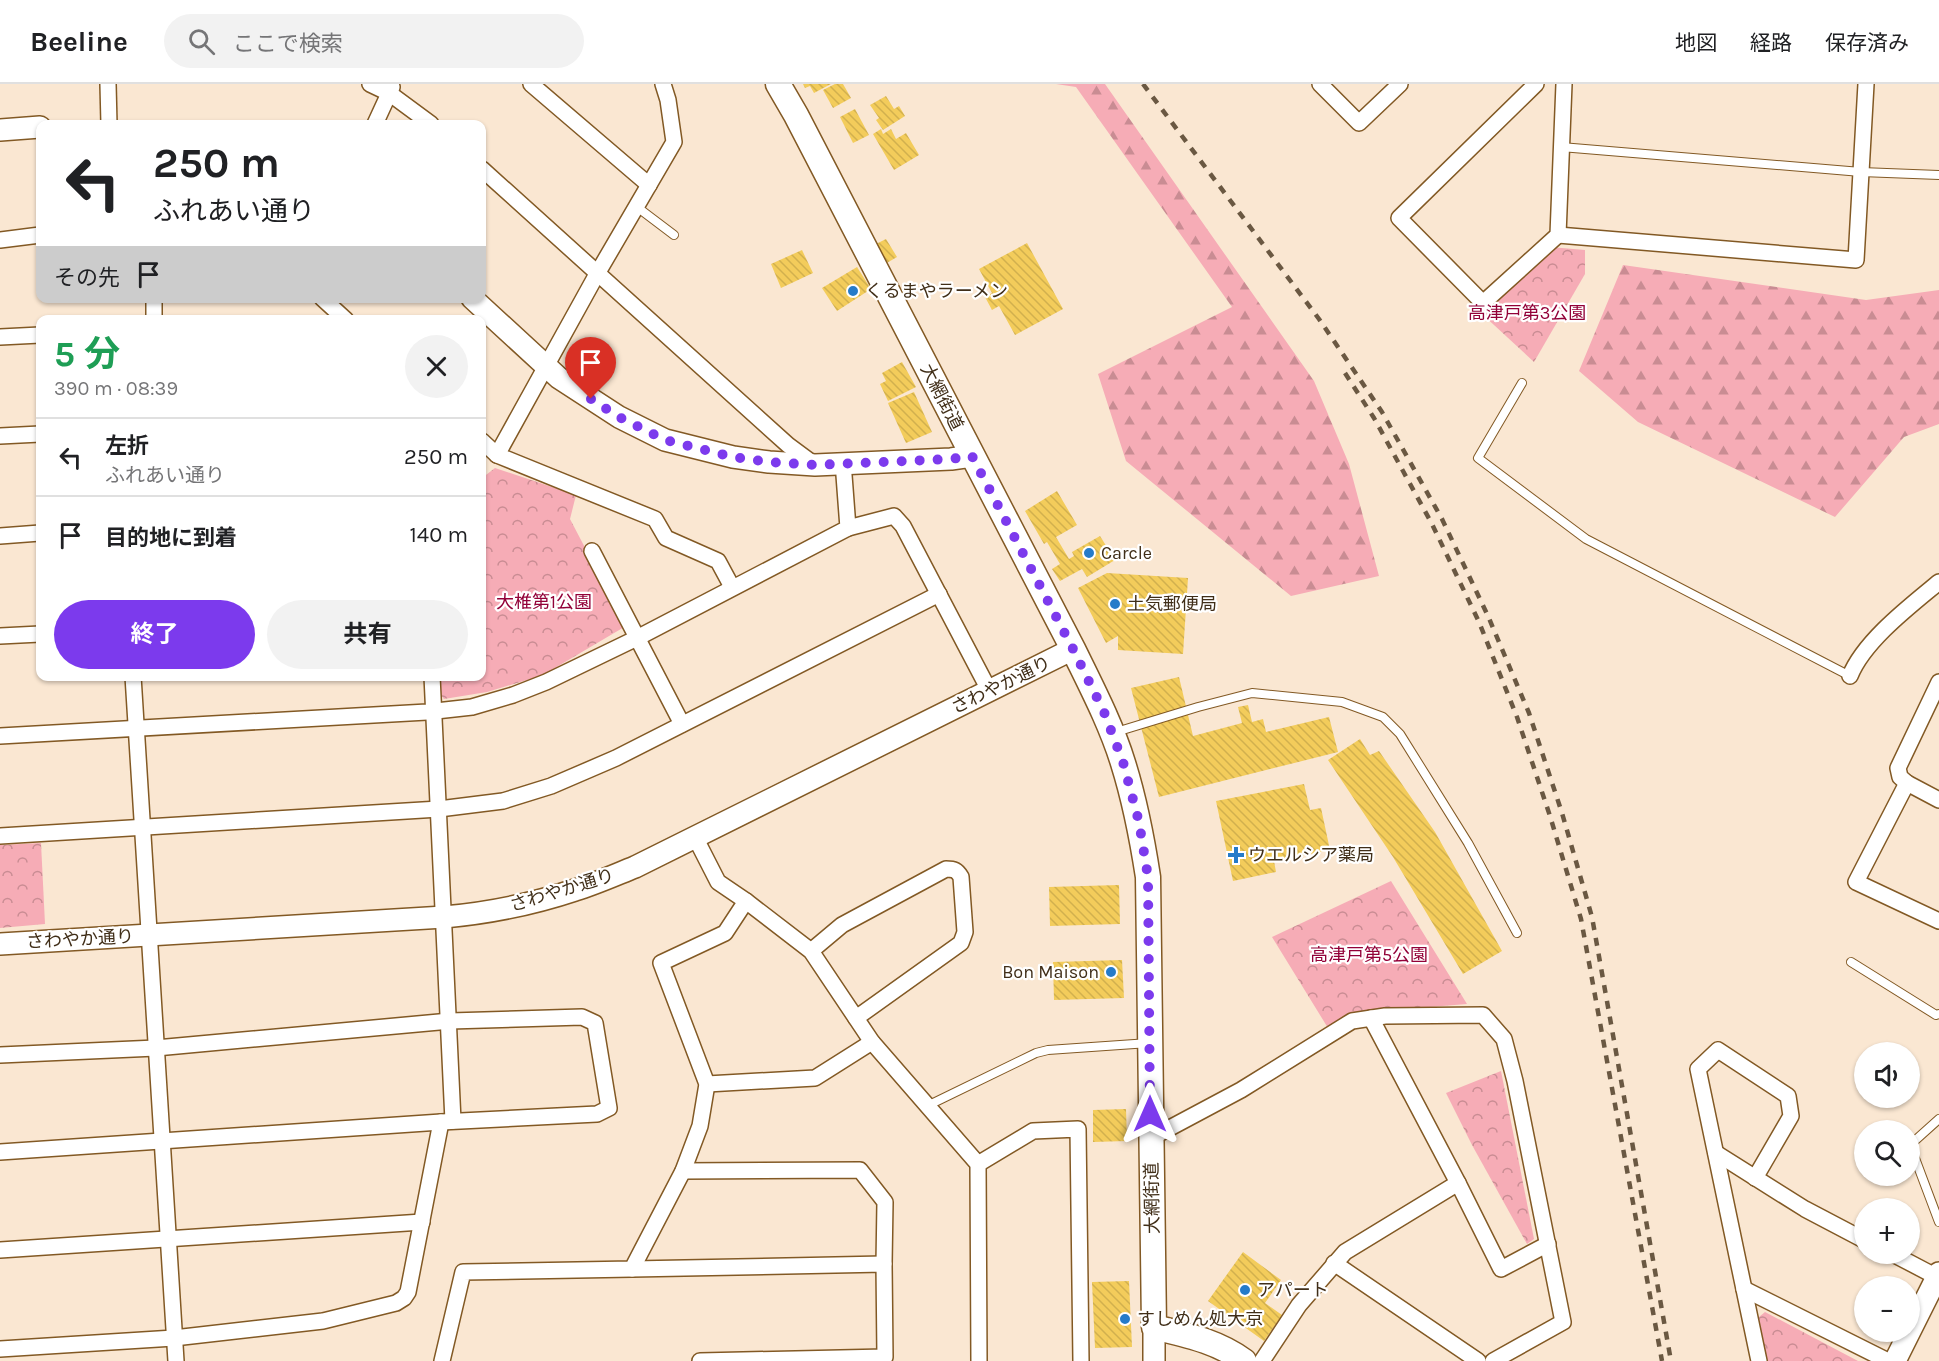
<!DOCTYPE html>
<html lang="ja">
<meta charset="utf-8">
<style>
:root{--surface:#fff;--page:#f2f2f2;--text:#202124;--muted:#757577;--line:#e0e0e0;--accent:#7c3aed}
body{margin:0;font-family:Karla,"Noto Sans JP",sans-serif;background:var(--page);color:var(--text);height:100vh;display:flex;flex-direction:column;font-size:22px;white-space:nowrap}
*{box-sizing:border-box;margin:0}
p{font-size:20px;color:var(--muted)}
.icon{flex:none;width:33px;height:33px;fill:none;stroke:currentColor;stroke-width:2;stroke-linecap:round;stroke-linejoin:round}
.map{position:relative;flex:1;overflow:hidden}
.panel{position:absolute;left:36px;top:231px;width:450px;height:366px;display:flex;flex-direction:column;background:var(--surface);border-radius:12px;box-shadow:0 2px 4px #0004}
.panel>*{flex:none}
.banner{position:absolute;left:36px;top:36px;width:450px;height:183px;border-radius:12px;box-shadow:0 2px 4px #0004;background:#fff;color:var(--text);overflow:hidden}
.tools{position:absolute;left:1854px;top:958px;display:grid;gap:12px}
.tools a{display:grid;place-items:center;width:66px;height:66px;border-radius:50%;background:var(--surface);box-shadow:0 2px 4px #0004;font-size:30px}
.pin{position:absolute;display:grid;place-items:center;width:51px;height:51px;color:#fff;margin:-62px -26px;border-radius:50% 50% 50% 0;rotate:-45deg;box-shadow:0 0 6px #0007}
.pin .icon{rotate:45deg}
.me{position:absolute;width:66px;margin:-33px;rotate:0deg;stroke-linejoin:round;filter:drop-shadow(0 0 4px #0008)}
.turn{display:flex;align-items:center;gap:21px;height:126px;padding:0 18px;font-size:27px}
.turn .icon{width:78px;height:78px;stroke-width:2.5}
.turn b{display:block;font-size:42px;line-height:51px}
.then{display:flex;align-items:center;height:57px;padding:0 18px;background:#0003;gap:12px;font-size:22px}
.round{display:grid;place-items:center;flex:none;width:63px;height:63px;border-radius:32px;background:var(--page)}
.headline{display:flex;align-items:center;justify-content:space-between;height:102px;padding:0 18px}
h1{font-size:36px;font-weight:700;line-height:45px;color:#1e9e55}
.primary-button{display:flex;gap:12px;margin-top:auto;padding:12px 18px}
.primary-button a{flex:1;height:69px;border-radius:36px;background:var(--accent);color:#fff;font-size:24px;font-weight:700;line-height:69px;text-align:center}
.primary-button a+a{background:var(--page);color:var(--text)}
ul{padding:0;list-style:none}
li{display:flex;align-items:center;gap:18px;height:78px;padding:0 18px;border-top:2px solid var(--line)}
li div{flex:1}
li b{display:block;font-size:22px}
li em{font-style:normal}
header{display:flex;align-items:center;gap:36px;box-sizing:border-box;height:84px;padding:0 30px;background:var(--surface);border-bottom:2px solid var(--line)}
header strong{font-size:28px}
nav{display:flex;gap:33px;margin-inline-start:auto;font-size:21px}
.search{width:420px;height:54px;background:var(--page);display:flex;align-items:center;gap:15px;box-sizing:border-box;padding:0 21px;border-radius:33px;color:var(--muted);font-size:22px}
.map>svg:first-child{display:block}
</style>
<header>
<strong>Beeline</strong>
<div class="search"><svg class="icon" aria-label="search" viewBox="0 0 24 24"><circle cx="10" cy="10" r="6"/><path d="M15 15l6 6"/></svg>ここで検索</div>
<nav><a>地図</a><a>経路</a><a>保存済み</a></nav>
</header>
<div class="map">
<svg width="1939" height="1277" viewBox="0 0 1939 1277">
<defs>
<pattern id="forest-firs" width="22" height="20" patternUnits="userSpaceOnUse" patternTransform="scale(1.5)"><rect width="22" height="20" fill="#f6acb6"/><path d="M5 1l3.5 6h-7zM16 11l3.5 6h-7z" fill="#c98c93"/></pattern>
<pattern id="park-crowns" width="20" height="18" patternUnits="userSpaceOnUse" patternTransform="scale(1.5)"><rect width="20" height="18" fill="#f6acb6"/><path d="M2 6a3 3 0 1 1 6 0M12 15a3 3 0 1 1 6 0" fill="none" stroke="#c98c93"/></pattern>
<pattern id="building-back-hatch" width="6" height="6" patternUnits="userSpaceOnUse" patternTransform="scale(1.5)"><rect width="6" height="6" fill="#f3cc5b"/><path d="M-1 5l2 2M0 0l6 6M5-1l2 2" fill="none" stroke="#d1b04e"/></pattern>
</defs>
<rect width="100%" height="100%" fill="#fae7d2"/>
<!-- forest -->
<g fill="url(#forest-firs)">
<path d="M1056 0H1105L1314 297 1349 380 1379 492 1291 512 1126 377 1098 290 1232 223 1076 3Z"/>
<path d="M1623 181 1866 216 1939 206V340L1904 353 1835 433 1638 338 1579 287Z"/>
</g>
<!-- park -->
<g fill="url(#park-crowns)">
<path d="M1550 163 1585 166V190L1534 278 1481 229Z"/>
<path d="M495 384 576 411 570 435 626 542 543 591 487 608 444 615 439 609 437 593 482 592V394Z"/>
<path d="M41 759 45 840 0 844V761Z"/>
<path d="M1391 797 1467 920 1356 929 1328 944 1272 853Z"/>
<path d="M1501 987 1534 1155 1527 1160 1472 1061 1446 1009Z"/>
<path d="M1765 1228 1858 1277H1760L1753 1238Z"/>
</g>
<!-- building -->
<g fill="url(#building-back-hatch)">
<path d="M803 0H831L814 9 810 2 805 4Z"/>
<path d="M835 0H843L851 14 833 24 823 6Z"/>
<path d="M886 12 894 25 899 22 905 32 883 46 876 36 879 34 870 21Z"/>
<path d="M855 25 869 51 853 59 840 33Z"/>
<path d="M881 45 883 50 891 45 896 55 906 49 919 71 894 86 873 50Z"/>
<path d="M886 155 897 173 885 180 874 161Z"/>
<path d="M1027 159 1063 225 1015 251 999 222 992 226 985 213 992 209 979 185Z"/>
<path d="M802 166 813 189 781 204 771 180Z"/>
<path d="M857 183 871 205 837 227 822 204Z"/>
<path d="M902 278 916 303 888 317 880 300 886 297 882 289Z"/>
<path d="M914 308 932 348 906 359 888 319Z"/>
<path d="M1057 407 1077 441 1056 453 1069 475 1074 472 1072 468 1100 452 1115 476 1087 493 1082 485 1060 497 1052 485 1060 480 1047 458 1044 460 1025 427Z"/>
<path d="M1107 489 1188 494 1183 570 1118 566V552L1106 559 1078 504Z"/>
<path d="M1179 593 1193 652 1242 639 1238 623 1248 621 1252 638 1263 635 1266 648 1329 633 1338 668 1159 713 1131 604Z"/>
<path d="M1360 655 1370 671 1379 667 1435 748 1502 867 1463 890 1393 773 1328 676Z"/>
<path d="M1304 700 1310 726 1321 724 1330 766 1274 777 1276 788 1233 797 1216 717Z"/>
<path d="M1119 801 1120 840 1050 842 1049 803Z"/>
<path d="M1122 876 1124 914 1054 916 1053 878Z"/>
<path d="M1126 1025 1127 1057 1093 1058V1026Z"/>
<path d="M1243 1168 1281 1196 1265 1219 1282 1231 1264 1257 1208 1217Z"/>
<path d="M1129 1197 1132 1263 1095 1264 1092 1198Z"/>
</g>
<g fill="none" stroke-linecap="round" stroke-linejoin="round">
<!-- lane casing -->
<g stroke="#825924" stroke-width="10">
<g id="lane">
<path d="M1561 63 1861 88 1939 91"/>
<path d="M637 123 674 151"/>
<path d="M1522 299 1478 374 1586 455 1850 592"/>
<path d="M1116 648 1198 623 1252 609 1342 618 1383 633 1400 650 1468 759 1517 849"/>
<path d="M1851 878 1936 931 1939 930"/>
<path d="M927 1022 1036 969 1048 966 1149 959"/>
<path d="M1910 1061 1939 1138"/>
<path d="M1910 1061 1939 1035"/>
</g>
</g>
<!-- street casing -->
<g stroke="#825924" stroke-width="18">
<g id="street">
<path d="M108 0 109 40"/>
<path d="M370 0 389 9 431 40"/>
<path d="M531 0 649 101"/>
<path d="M1320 0 1359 39 1400 0"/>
<path d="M1536 0 1399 134 1483 219 1558 151 1564 0"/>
<path d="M375 40 392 3"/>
<path d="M482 85 788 361 815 381"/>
<path d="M1558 151 1856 176 1866 0"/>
<path d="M0 156 40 151"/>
<path d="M322 214 346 236"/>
<path d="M154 236V214"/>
<path d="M0 253 40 251"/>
<path d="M0 352 40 350"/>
<path d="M482 357 497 371 655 435 666 454 718 477 732 503"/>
<path d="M497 371 597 190 674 58 668 16 663 0"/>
<path d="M848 444 894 432 903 442 989 606"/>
<path d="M0 452 40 449"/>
<path d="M592 467 682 640"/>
<path d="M0 552 40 550"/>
<path d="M133 592 176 1277"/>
<path d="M432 592 453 1037"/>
<path d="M1850 592C1864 557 1910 522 1939 498"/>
<path d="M0 652 427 628 472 623 513 611 546 598 637 554 848 444 843 378"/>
<path d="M1907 699 1900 693 1898 684 1939 598"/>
<path d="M1939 716 1907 699 1856 798 1939 837"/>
<path d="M0 752 439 725 503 717 551 702 616 674 939 510"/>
<path d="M746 817 811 867 872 958 978 1080 979 1277"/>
<path d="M811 867 842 841 946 785C954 785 957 786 961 793L965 848 961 859 856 934"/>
<path d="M1371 934 1458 1099 1501 1185 1548 1160"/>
<path d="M0 971 156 964 450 937 582 933 595 939 609 1024 597 1030 441 1038 0 1068"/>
<path d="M707 1000 815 994 872 958"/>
<path d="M1151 1054 1241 1006 1352 937 1385 932 1483 931 1504 955 1515 997 1563 1238 1493 1277"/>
<path d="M1716 1069 1805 1125 1864 1156"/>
<path d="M978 1080 1033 1047 1078 1045 1081 1277"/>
<path d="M683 1087 860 1086 885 1118 884 1180"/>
<path d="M1755 1094 1791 1032 1788 1012 1718 966 1698 985 1759 1277"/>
<path d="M0 1166 422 1138"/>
<path d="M1893 1170 1937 1193"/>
<path d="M1334 1179 1478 1277"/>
<path d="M632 1185 884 1180 885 1273 700 1277"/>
<path d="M1744 1205 1888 1277"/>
<path d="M0 1265 174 1254 323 1237 396 1219 404 1214 408 1208 441 1038"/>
<path d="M442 1277 463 1188 632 1185 683 1087 700 1042 707 1000 661 879 725 849 746 817 718 798 695 753"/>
<path d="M1262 1277 1299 1221 1345 1168 1458 1099"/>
</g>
</g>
<!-- secondary casing -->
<g stroke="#825924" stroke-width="24">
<g id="secondary">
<path d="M0 46 40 43"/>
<path d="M472 214 559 294 619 333 665 356 733 373 769 378 815 381 951 375 972 372"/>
<path d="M0 860 444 833C489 829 533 820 575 806 595 800 615 791 635 783L1073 565"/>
<path d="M1154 1243V1277"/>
<path d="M1895 1277 1939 1189"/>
</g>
</g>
<!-- primary casing -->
<g stroke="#825924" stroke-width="27">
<path id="primary" d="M778 0 796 31 1073 565C1091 602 1111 640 1123 679 1135 717 1142 754 1148 793L1154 1243C1186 1251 1217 1257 1244 1277"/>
</g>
<!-- lane -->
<use href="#lane" stroke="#fff" stroke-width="8"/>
<!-- street -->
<use href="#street" stroke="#fff" stroke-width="15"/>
<!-- secondary -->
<use href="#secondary" stroke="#fff" stroke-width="21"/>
<!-- primary -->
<use href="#primary" stroke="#fff" stroke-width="24"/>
<!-- rail -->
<g stroke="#6a5842" stroke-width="4.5" stroke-dasharray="8 8" stroke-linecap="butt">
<path d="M1143 0 1319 235 1382 328 1442 435 1488 532 1529 629 1562 729 1592 833 1671 1277"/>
<path d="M1345 289 1374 334 1432 440 1479 538 1517 633 1550 732 1581 835 1662 1277"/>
</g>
</g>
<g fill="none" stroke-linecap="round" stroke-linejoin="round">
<!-- route -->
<path stroke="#7c3aed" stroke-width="10" stroke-dasharray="0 18" d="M591 315 619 333 665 356 733 373 769 378 815 381 951 375 972 372 1073 565 1104 628 1123 678 1139 738 1148 793 1150 1030"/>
</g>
<!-- markers -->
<g fill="#257bc9" stroke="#fff" stroke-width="2">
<circle cx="853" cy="207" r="6"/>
<circle cx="1089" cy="469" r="6"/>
<circle cx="1115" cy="520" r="6"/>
<path d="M1233 762h6v6h6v6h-6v6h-6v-6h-6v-6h6z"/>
<circle cx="1111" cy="888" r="6"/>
<circle cx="1245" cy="1206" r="6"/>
<circle cx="1125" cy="1235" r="6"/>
</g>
<g text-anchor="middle" stroke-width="4.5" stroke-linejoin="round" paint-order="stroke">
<!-- poi labels -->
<g font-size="18" fill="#402e18" stroke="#fff" text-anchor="start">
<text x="865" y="213">くるまやラーメン</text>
<text x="1101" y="475">Carcle</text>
<text x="1127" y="526">土気郵便局</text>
<text x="1248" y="777">ウエルシア薬局</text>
<text x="1099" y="894" text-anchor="end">Bon Maison</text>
<text x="1257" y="1212">アパート</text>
<text x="1137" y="1241">すしめん処大京</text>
</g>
<!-- park labels -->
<g font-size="18" fill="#920138" stroke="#fff">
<text x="1527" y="235">高津戸第3公園</text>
<text x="544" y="524">大椎第1公園</text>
<text x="1369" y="877">高津戸第5公園</text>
</g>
<!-- street labels -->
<g font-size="18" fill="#402e18" stroke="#fff">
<text transform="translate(942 313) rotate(63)" y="6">大網街道</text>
<text transform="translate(1001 601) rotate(-26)" y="6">さわやか通り</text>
<text transform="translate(562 806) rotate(-17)" y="6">さわやか通り</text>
<text transform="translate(80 855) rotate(-3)" y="6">さわやか通り</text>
<text transform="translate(1152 1114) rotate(-91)" y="6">大網街道</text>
</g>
</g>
</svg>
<div class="tools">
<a><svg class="icon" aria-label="sound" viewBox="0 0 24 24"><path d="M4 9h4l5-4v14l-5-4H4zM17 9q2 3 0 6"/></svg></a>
<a><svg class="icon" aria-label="search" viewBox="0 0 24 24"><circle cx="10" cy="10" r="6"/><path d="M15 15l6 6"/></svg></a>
<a>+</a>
<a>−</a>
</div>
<div class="pin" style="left:591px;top:315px;background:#d93025"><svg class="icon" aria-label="arrive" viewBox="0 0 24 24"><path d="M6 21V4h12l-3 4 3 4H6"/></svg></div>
<svg class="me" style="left:1150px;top:1030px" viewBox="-20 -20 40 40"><path d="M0-17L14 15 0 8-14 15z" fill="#7c3aed" stroke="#fff" stroke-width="4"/></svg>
<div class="banner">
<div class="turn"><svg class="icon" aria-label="left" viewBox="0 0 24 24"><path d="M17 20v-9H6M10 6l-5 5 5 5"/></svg><div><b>250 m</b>ふれあい通り</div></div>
<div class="then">その先<svg class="icon" aria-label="arrive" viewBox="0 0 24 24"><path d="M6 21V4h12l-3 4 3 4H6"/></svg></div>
</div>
<section class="panel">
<div class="headline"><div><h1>5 分</h1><p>390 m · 08:39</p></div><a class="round"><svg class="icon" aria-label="close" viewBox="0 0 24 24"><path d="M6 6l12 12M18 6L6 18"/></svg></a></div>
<ul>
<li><svg class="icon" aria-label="left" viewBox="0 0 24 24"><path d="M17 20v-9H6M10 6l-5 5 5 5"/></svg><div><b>左折</b><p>ふれあい通り</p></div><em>250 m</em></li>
<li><svg class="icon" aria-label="arrive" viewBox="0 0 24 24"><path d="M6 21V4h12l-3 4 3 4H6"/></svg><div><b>目的地に到着</b></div><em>140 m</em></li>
</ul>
<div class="primary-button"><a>終了</a><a>共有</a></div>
</section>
</div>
